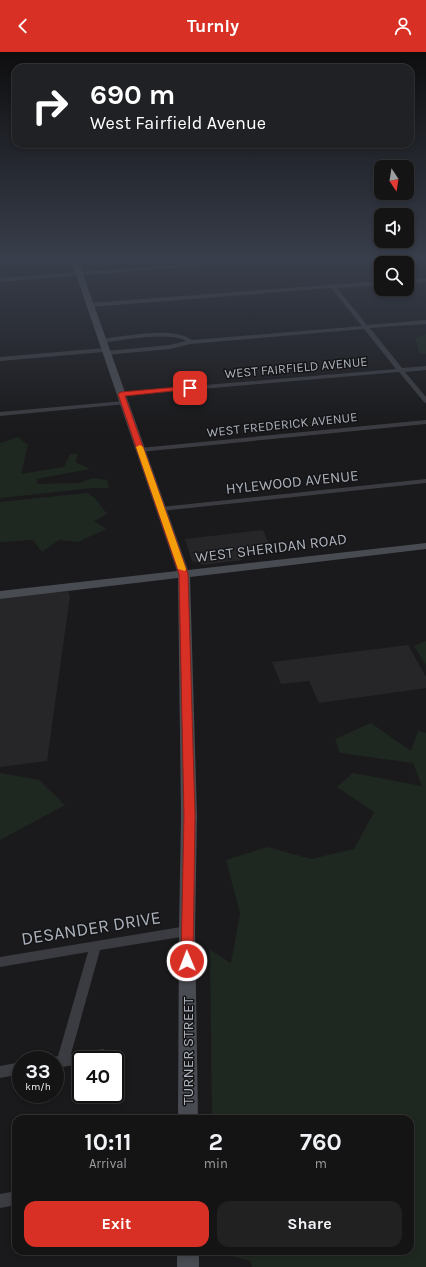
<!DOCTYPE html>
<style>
:root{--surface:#141415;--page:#212122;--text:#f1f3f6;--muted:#9d9ea0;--line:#333334;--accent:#d93025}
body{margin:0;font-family:Karla,sans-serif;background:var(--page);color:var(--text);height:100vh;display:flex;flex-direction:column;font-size:15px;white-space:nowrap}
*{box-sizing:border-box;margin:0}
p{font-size:13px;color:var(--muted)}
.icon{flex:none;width:22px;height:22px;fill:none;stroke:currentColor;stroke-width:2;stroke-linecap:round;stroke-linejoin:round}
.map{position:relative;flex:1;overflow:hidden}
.side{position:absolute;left:12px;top:1063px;width:402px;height:140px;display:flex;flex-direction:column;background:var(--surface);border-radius:12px;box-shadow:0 2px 6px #0003,0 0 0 1px var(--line)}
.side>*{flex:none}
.guide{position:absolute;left:12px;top:12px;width:402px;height:84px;border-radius:12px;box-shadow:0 2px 6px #0003,0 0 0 1px var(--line);background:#202124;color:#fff;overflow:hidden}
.needle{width:26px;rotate:168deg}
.fabs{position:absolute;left:374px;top:108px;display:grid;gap:8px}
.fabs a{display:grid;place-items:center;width:40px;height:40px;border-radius:8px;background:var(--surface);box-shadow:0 2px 6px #0003,0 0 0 1px var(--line);font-size:20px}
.speed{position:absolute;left:12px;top:999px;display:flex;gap:8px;font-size:20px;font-weight:700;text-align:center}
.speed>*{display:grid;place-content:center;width:52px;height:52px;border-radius:50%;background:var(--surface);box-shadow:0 2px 6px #0003,0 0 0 1px var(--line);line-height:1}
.speed small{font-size:10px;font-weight:400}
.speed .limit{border:2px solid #111;border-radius:6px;background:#fff;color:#111}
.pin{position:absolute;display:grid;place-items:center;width:34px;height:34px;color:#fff;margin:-17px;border-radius:8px;box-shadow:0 2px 6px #0006}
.me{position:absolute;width:44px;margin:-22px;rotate:359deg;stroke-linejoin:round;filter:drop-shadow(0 0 3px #0008)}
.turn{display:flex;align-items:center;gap:14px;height:84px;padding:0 12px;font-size:18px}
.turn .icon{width:52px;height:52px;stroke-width:2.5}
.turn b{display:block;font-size:28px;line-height:34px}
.eta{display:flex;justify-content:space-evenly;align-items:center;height:68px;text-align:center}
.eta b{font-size:24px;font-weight:700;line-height:28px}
.cta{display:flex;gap:8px;margin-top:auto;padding:8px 12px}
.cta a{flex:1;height:46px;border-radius:12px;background:var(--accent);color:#fff;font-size:16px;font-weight:700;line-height:46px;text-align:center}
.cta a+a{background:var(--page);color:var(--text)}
header{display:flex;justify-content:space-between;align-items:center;height:52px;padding:0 12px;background:var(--accent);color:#fff;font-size:18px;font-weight:700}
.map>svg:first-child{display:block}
</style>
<header><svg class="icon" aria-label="back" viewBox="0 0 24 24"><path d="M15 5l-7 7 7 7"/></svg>Turnly<svg class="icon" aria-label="person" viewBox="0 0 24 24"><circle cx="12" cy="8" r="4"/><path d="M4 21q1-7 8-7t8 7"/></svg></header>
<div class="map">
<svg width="426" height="1215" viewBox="0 0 426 1215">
<rect width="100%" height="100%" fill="#1a1a1c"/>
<!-- built -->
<g fill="#262629">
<path d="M263 478 272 499 241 503 242 508 204 513 192 509 185 487Z"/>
<path d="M68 539 70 544 47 709 0 715V547Z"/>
<path d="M408 593 426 625V636L319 651 309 629 281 632 272 610Z"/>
</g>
<!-- green -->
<g fill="#1f2820">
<path d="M426 282V302L419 301 415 286Z"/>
<path d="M18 385 28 393 21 422 64 415 70 402H78L75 410 90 417 36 427 38 432 79 431 93 426 107 428 109 436H93L0 446V391Z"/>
<path d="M87 441 95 446 107 462 94 469 106 477 78 490 59 488 42 500 33 488 0 490V450Z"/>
<path d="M426 589V613L414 594Z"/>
<path d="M371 671 411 699 418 679 426 681V1215H252L250 1209 214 1199H410V1067H212L210 898 231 911 240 861 226 808 267 795 311 807 354 797 374 760 337 735 353 721 422 734 413 711 340 701 335 687Z"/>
<path d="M0 721 39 728 65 753 0 788Z"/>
</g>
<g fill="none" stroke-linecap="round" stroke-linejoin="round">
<!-- street -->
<g fill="#3a3c41" fill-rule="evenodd">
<path d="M283 205H309L0 230V226Z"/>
<path d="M426 226V230L407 231V227Z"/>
<path d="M381 229V233L337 236 367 273 426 268V272L370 276 402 316 426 314V318L405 320 426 345V351L424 350 399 320 121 344 118 342 121 340 396 317 364 277 191 292 170 297 106 303 104 302V300L0 309V305L105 296 107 297V299L170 293 186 289C172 279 120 288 102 291L99 289 102 287C126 284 172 274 192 288L362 274 331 236 90 255 87 253 90 251Z"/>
<path d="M124 349 126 350V352L0 364V360Z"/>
<path d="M426 368V372L140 400 137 398 140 396Z"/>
<path d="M426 427V431L161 459 157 457 161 455Z"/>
<path d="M187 874 191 876 193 879 191 882 187 884 100 898 71 1002 103 997 108 999 109 1003 108 1007 105 1008H81V1012L55 1016V1008H49L50 1006 58 1004 88 900 0 915V905Z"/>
<path d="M21 1010V1022L0 1026V1014Z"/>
<path d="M16 1139V1153L0 1156V1142Z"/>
</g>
<!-- secondary -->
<g fill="#484b51" fill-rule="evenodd">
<path d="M70 205H77L188 518 426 491V497L190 525 197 764 195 879 198 1067H178L179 879 181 764 178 526 0 547V539L177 519Z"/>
<rect x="177" y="1199" width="22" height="16"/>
</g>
</g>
<!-- sky -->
<linearGradient id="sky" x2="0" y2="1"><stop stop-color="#0e0e0f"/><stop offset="0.55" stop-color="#383e4b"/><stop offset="1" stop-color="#383e4b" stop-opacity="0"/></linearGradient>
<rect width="426" height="375" fill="url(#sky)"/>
<!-- route -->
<path fill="#d93025" stroke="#8d1f18" d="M190 334 193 336 192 337 125 344 188 522 195 764 193 909 192 912 187 914 183 912 181 909 184 764 179 522 118 342 121 340Z"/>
<!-- slow -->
<path fill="#f59e0b" d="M140 393 143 395 186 517 185 519 178 517 136 395Z"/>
<g text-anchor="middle" stroke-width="3" stroke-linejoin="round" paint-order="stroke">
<!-- far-street labels -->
<g font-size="13" fill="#acb2bc" stroke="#151517">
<text transform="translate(296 315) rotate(-5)" y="5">WEST FAIRFIELD AVENUE</text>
<text transform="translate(282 372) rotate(-6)" y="5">WEST FREDERICK AVENUE</text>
</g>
<!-- street labels -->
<g font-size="15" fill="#acb2bc" stroke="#151517">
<text transform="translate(292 430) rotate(-6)" y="5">HYLEWOOD AVENUE</text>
<text transform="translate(271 496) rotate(-7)" y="5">WEST SHERIDAN ROAD</text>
<text transform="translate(188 999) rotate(-90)" y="5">TURNER STREET</text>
</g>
<!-- near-street labels -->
<g font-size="18" fill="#acb2bc" stroke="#151517">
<text transform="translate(91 876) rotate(-9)" y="6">DESANDER DRIVE</text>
</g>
</g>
</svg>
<div class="fabs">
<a><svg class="needle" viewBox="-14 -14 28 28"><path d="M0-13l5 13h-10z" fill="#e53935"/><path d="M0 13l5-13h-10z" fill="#9d9ea0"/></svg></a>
<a><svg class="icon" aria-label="sound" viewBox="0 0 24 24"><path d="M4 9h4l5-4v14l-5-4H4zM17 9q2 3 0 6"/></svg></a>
<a><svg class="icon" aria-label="search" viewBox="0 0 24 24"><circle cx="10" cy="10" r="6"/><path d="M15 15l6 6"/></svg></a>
</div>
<div class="speed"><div>33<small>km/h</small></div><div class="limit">40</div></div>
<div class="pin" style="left:190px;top:336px;background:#d93025"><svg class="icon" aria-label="arrive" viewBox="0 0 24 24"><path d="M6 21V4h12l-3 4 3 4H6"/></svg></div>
<svg class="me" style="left:187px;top:909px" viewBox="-20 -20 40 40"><circle r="17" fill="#d93025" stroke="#fff" stroke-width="3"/><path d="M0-11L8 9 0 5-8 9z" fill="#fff"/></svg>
<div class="guide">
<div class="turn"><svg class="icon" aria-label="right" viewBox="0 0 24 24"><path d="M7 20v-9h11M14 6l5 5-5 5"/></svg><div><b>690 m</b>West Fairfield Avenue</div></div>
</div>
<section class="side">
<div class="eta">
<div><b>10:11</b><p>Arrival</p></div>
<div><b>2</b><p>min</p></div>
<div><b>760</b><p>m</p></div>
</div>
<div class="cta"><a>Exit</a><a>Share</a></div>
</section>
</div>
